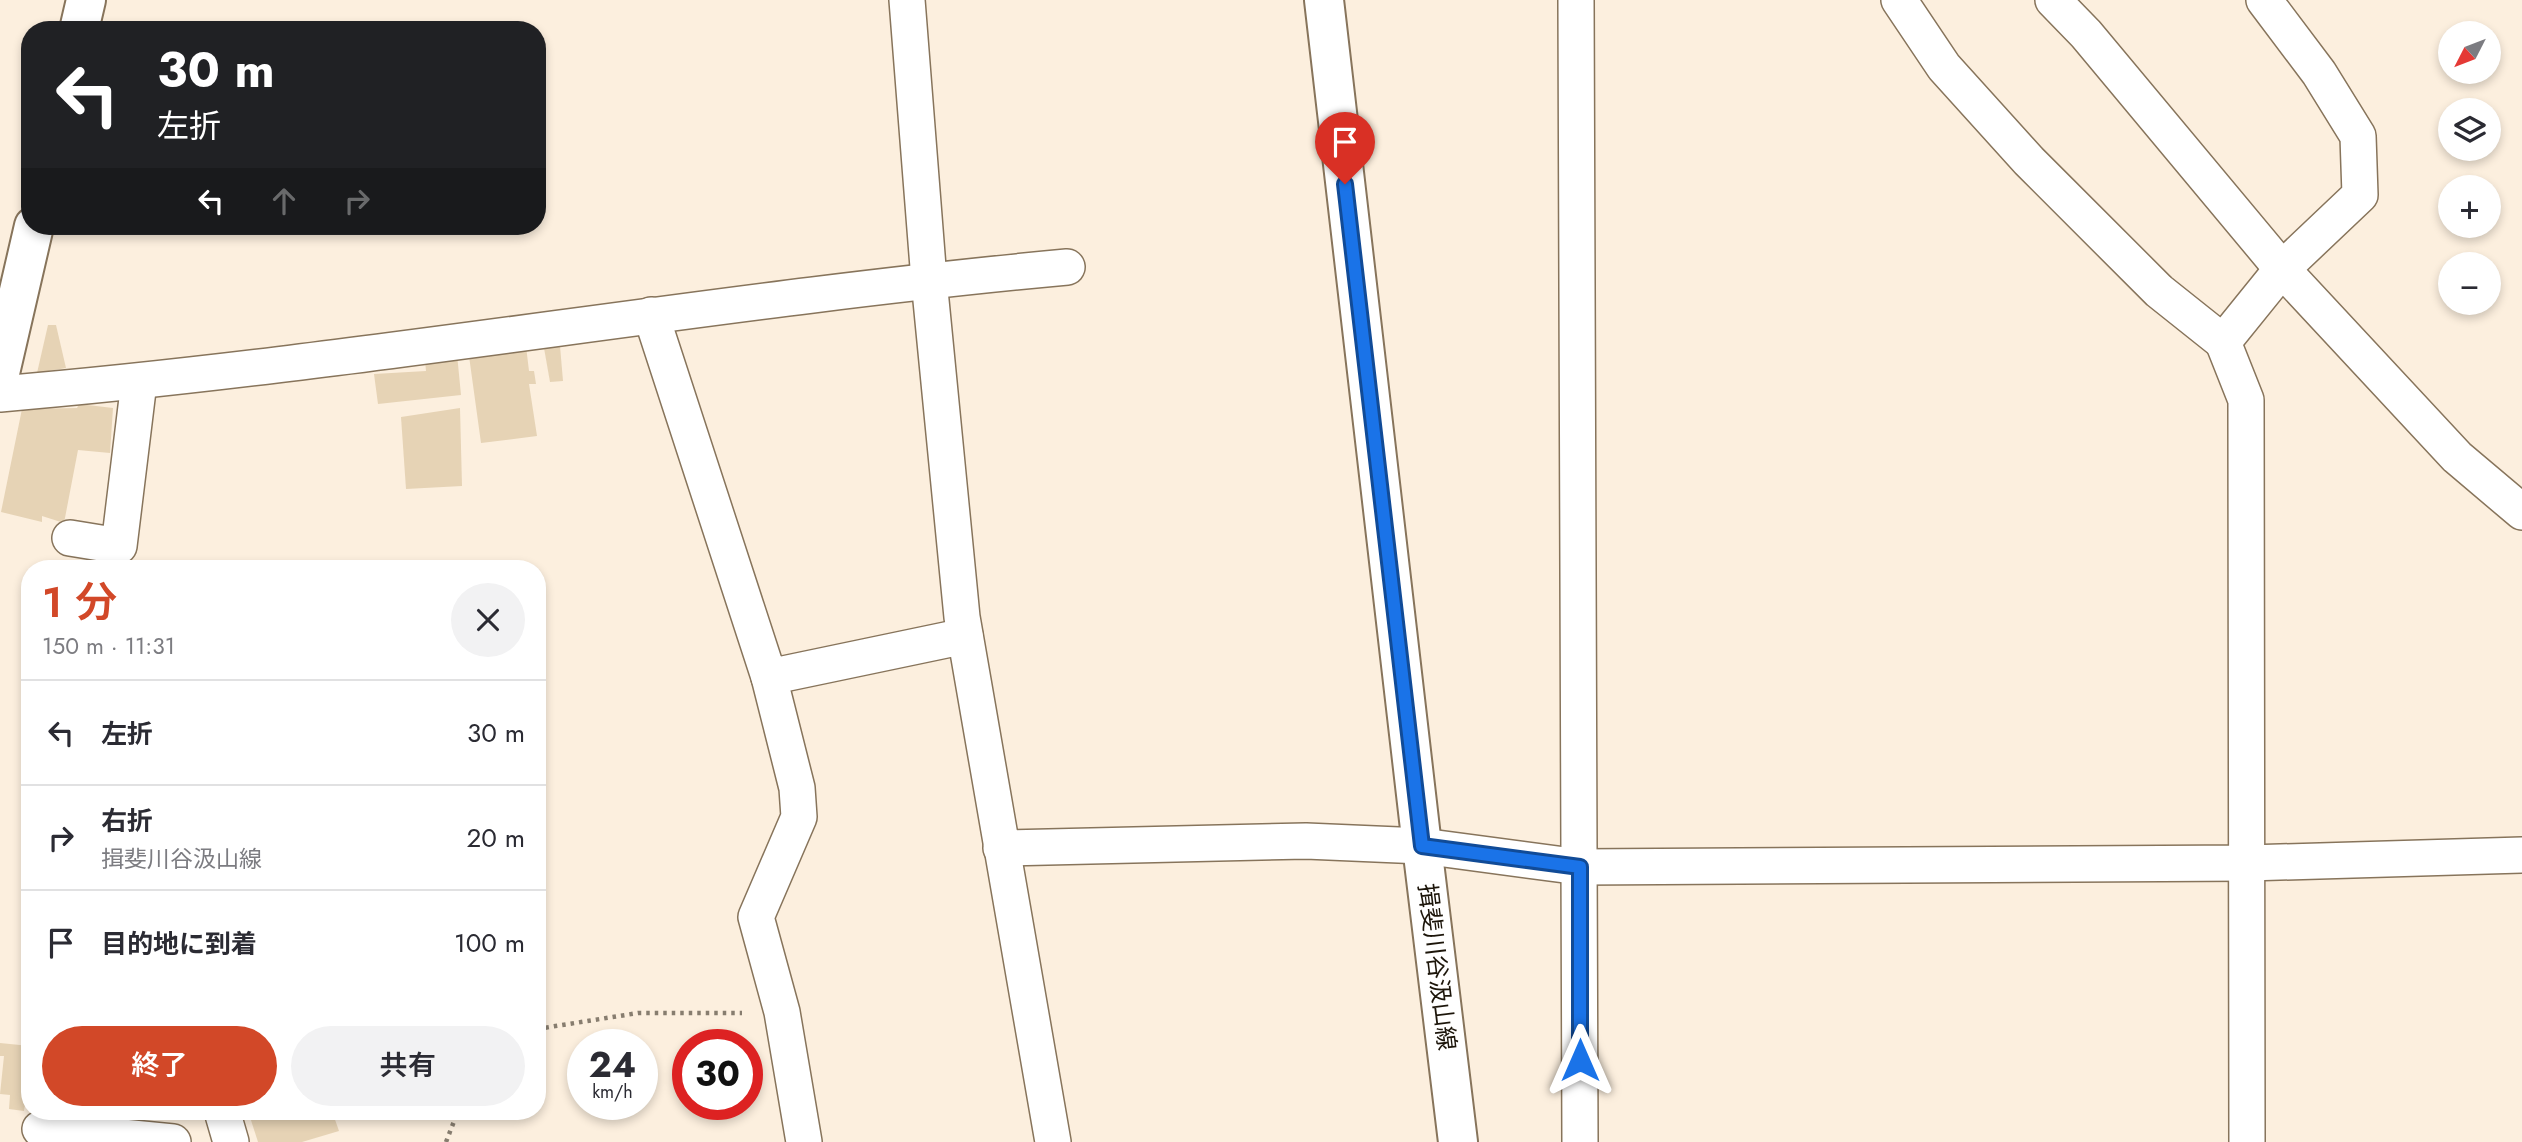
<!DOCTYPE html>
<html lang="ja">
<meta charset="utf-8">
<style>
:root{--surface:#fff;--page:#f2f2f3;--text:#2b2b33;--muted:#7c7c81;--line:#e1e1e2;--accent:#d24828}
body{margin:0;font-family:Jost,"Noto Sans JP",sans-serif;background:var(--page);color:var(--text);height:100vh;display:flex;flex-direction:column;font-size:26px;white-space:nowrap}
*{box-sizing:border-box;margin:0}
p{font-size:23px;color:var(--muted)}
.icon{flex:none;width:38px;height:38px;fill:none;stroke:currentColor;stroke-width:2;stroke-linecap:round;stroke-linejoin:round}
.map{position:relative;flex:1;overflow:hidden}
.details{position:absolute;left:21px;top:560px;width:525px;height:560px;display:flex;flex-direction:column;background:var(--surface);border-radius:28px;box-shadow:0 4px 10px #0003}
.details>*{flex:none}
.guide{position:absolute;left:21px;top:21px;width:525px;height:214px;border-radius:28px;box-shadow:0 4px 10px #0003;background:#202124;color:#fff;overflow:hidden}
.needle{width:46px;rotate:228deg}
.controls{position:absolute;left:2438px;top:21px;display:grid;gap:14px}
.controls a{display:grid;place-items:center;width:63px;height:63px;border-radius:50%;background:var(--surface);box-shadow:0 4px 10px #0003;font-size:35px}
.speed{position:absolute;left:567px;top:1029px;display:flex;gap:14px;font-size:35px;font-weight:700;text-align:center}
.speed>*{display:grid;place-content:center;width:91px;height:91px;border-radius:50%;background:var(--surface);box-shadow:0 4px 10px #0003;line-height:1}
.speed small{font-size:18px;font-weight:400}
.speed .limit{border:10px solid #d22;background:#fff;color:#111}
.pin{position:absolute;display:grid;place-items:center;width:60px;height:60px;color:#fff;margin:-72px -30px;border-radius:50% 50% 50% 0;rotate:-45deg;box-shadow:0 0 7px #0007}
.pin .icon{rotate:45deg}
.me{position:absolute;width:77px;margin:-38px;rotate:0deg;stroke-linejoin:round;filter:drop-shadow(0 0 5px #0008)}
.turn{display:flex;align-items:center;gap:24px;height:147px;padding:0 21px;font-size:32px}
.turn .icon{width:91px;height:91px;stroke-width:2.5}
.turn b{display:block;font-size:49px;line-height:60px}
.lanes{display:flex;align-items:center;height:66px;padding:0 21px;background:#0003;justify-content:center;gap:35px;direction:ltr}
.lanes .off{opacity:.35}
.round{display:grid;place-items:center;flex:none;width:74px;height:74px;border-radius:37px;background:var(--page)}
.overview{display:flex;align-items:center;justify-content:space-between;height:119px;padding:0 21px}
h1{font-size:42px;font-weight:600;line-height:52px;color:var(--accent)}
.cta{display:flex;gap:14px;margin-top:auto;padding:14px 21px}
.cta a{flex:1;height:80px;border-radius:42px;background:var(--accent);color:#fff;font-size:28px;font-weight:600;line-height:80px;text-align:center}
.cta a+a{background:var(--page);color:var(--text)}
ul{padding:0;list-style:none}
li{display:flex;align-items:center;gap:21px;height:105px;padding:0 21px;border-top:2px solid var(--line)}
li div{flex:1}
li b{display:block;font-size:26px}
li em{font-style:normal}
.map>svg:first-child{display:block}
</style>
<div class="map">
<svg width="2522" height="1142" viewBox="0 0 2522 1142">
<rect width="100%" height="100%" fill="#fcefde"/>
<!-- building -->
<g fill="#e6d3b5">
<path d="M48 325H56L66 368 37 373Z"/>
<path d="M526 346 529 371H534L536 384H529L537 436 481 443 469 356Z"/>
<path d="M560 346 563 381 550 382 544 348Z"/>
<path d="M457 354 461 395 378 404 374 374 426 371 425 360Z"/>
<path d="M79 404 113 408 110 453 78 450 64 523 42 516V522L1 512 22 409 77 408Z"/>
<path d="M460 408 462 486 406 489 401 417Z"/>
<path d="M0 1043 30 1046V1098L26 1097 24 1111 9 1109 10 1095 0 1094 4 1056H0Z"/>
<path d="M84 1111H118L117 1117 84 1113Z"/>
<path d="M248 1111H332L339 1131 302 1142H258Z"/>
</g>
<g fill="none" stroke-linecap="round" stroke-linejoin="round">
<!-- minor casing -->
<g stroke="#87745b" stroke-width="38">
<g id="minor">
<path d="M907 0 929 280 962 617 1053 1142"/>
<path d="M1576 0 1580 1142"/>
<path d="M1899 0 1944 67 2029 161 2159 291 2223 342"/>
<path d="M2053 0 2086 34 2282 269 2457 457 2522 512"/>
<path d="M651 315 769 677 965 636"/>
<path d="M0 394C357 364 710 300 1067 267"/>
<path d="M70 538 119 546 139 382"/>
<path d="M769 677 797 788 799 817 756 917 782 1012 804 1142"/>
<path d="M1001 848 1306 841 1422 846 1580 867 2248 863 2522 855"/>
<path d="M222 1111 231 1142"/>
<path d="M40 1129 173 1142"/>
<path d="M2247 1142 2246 400 2223 342 2282 269 2360 195 2358 136 2319 73 2264 0"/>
</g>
</g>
<!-- tertiary casing -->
<g stroke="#87745b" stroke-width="42">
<g id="tertiary">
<path d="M79 30 86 0"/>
<path d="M0 373 34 226"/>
</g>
</g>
<!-- secondary casing -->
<g stroke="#87745b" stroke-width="42">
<path id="secondary" d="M1324 0 1422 846 1458 1142"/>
</g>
<!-- path -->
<g stroke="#877d6f" stroke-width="4.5" stroke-dasharray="3.5 5" stroke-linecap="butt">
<path d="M537 1029 638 1013H742"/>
<path d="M446 1142 458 1111"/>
</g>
<!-- minor -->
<use href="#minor" stroke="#fff" stroke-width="35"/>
<!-- tertiary -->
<use href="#tertiary" stroke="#fff" stroke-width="38"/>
<!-- secondary -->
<use href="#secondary" stroke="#fff" stroke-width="38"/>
</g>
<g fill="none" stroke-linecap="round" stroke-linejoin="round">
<!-- route casing -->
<g stroke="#114b97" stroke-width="18">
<path id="route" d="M1345 184 1422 846 1580 867V1060"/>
</g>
<!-- route -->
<use href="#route" stroke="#1a73e8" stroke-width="12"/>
</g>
<g text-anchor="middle" stroke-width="6" stroke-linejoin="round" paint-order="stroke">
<!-- street labels -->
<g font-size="24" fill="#1c150a" stroke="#fff">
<text transform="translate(1437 967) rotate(83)" y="8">揖斐川谷汲山線</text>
</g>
</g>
</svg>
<div class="controls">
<a><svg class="needle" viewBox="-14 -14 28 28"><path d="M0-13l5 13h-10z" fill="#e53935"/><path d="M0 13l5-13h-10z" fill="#7c7c81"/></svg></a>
<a><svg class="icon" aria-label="layers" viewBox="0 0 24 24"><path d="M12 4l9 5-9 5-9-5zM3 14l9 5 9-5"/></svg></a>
<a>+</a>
<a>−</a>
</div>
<div class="speed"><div>24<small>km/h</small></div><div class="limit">30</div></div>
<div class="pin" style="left:1345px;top:184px;background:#d93025"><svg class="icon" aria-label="arrive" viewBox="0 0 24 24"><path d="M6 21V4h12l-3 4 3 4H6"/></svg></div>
<svg class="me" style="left:1580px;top:1060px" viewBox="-20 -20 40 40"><path d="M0-17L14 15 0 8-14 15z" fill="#1a73e8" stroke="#fff" stroke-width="4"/></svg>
<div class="guide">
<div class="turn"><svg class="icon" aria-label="left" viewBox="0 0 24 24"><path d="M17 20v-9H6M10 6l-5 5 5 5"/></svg><div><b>30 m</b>左折</div></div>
<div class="lanes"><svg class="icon" aria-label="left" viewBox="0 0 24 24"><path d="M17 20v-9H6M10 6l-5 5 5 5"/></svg><svg class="icon off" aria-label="ahead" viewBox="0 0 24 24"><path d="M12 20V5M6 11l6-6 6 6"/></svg><svg class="icon off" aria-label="right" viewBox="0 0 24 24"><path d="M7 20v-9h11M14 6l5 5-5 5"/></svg></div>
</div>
<section class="details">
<div class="overview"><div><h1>1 分</h1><p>150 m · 11:31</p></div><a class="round"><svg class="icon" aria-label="close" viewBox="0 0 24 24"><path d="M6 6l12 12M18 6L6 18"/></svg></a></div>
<ul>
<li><svg class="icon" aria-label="left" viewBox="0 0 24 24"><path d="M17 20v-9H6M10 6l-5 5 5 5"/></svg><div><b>左折</b></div><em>30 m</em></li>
<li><svg class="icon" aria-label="right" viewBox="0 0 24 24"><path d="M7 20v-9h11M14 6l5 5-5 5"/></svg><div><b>右折</b><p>揖斐川谷汲山線</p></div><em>20 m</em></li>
<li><svg class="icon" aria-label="arrive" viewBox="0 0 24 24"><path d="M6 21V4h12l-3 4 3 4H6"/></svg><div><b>目的地に到着</b></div><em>100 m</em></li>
</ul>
<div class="cta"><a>終了</a><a>共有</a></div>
</section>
</div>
